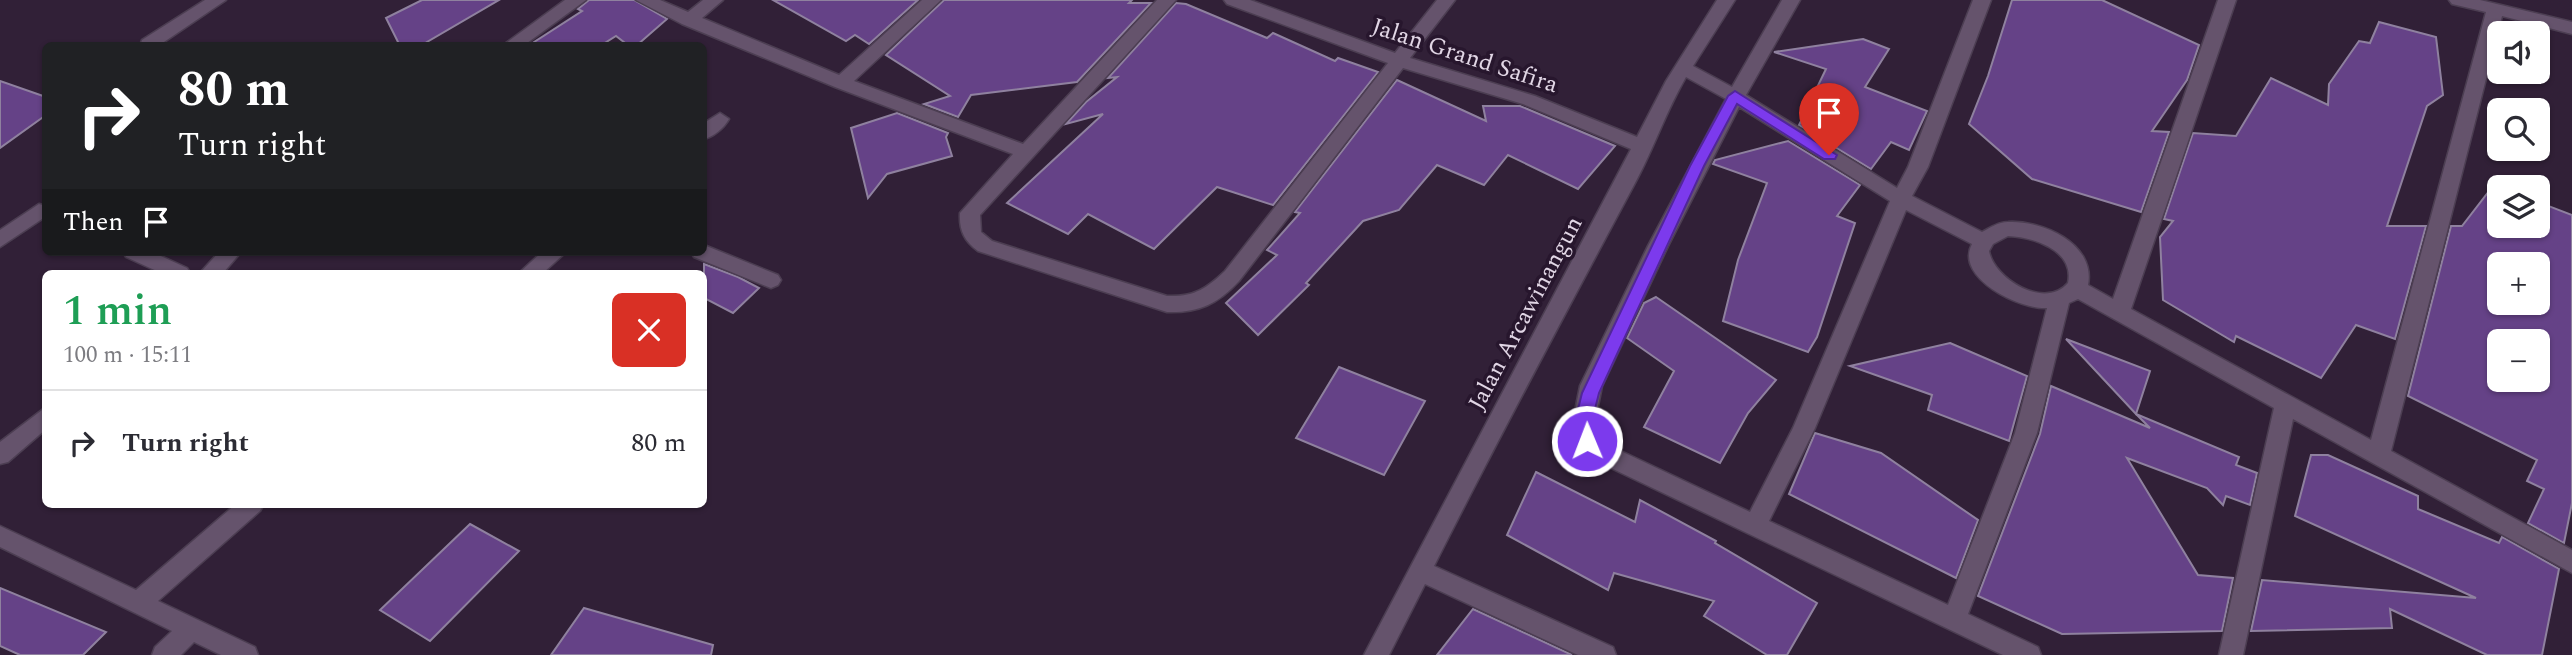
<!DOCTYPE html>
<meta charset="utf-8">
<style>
:root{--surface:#fff;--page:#f2f2f3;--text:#2b2b33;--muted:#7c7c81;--line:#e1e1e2}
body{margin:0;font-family:Spectral,serif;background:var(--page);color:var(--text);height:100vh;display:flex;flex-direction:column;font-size:26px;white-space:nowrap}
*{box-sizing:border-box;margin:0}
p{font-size:23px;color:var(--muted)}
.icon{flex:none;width:38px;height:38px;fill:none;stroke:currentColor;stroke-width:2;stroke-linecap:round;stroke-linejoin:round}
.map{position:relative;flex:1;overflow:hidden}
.side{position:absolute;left:42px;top:270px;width:665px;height:238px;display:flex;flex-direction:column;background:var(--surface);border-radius:10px;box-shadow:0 2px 5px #0004}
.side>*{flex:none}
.top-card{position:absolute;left:42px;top:42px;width:665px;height:214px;border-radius:10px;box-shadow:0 2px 5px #0004;background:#202124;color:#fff;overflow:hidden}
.buttons{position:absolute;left:2487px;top:21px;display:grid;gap:14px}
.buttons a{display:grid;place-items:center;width:63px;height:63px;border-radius:10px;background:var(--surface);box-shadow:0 2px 5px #0004;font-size:35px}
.pin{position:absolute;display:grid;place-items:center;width:60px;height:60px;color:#fff;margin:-72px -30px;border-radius:50% 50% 50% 0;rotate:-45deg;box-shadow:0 0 7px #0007}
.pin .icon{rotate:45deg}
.me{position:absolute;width:77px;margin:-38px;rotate:359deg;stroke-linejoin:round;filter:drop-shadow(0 0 5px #0008)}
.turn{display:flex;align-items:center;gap:24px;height:147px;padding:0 21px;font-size:32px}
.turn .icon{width:91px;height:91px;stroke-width:2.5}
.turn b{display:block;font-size:49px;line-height:60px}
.then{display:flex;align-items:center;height:66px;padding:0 21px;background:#0003;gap:14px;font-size:26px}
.round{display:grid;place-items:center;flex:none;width:74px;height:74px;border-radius:10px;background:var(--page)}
.head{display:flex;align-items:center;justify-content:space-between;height:119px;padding:0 21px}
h1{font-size:42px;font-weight:600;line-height:52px;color:#1e9e55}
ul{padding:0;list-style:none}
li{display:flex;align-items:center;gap:21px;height:105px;padding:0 21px;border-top:2px solid var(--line)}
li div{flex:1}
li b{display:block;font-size:26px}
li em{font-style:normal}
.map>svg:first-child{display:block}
</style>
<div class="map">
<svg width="2572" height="655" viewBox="0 0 2572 655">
<rect width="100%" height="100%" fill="#312037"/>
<!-- building -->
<g fill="#654287" stroke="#8f819f" stroke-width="2" fill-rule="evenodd">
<path d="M422 0H499L420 46H400L386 18Z"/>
<path d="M589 0H634L667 19 636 46H629L616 36 600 46H528L582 11 578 9Z"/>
<path d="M773 0H918L869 44 855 35 846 41Z"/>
<path d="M944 0H1132L1129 3H1151L1077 82 971 95 958 117 924 104 950 96 886 55Z"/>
<path d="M2012 0H2102L2199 45 2187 80 2152 131 2169 132 2141 212 2032 179 1969 124 1988 76Z"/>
<path d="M1176 3 1186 4 1267 38 1273 33 1335 61 1338 58 1378 72 1273 205 1217 187 1154 249 1088 214 1068 234 1007 203 1103 114 1066 124 1086 102 1117 77 1108 78Z"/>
<path d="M2379 22 2436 37 2443 95 2427 106 2387 226H2426L2395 339 2356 325 2321 378 2236 336 2234 342 2163 300 2160 237 2173 221 2164 219 2193 133 2236 136 2271 78 2328 105 2329 84 2359 41 2370 43Z"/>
<path d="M1863 39 1889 49 1865 87 1927 111 1909 150 1891 142 1871 169 1799 125 1826 69 1774 52Z"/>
<path d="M1397 80 1486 121 1483 106H1520L1615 146 1578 189 1508 155 1484 185 1437 165 1399 210 1363 221 1306 283 1309 285 1258 335 1226 303 1277 255 1267 250 1300 213 1295 212Z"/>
<path d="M0 81 46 97V115L0 148Z"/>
<path d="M897 113 948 133 946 137 952 156 887 174 868 198 851 128Z"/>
<path d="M1788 141 1860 185 1837 216 1855 223 1817 337 1808 352 1723 321 1738 260 1767 183 1713 164 1715 160Z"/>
<path d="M2493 186 2499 188V226H2538V202L2572 215V503L2564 543 2528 523 2544 489 2527 481 2537 460 2408 396 2451 226H2462ZM2499 264H2538V303H2499ZM2499 341H2538V380H2499Z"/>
<path d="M704 264 738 277 759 288 733 313 704 298Z"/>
<path d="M1656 297 1776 380 1748 413 1720 463 1644 427 1674 371 1627 338 1644 303Z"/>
<path d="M2066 339 2150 371 2136 414Z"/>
<path d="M1950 343 2027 376 2009 441 1928 410 1932 395 1850 366Z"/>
<path d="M1339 367 1425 401 1384 475 1296 438Z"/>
<path d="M2051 386 2150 428 2136 414 2239 457 2236 465 2257 473 2250 505 2226 496 2223 505 2207 488 2127 458 2198 575 2233 578 2222 631 2062 634 1978 596 2040 434Z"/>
<path d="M1815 433 1881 453 1978 520 1956 578 1789 494Z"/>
<path d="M2311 455H2328L2418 496V509L2499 543 2502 537 2559 569 2542 655H2487L2390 609 2392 628 2251 631 2262 580 2476 598 2295 516Z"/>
<path d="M1536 472 1635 522 1640 500 1716 541 1715 543 1817 603 1787 655H1767L1704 616 1714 601 1614 573 1608 590 1507 535Z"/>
<path d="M470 524 519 551 430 641 380 610Z"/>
<path d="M0 588 106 632 83 655H20L0 646Z"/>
<path d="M584 608 713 645 711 655H551Z"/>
<path d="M1473 609 1572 655H1437Z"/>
</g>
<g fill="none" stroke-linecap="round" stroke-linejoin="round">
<!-- street casing -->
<g stroke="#4c3e52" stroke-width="3">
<g id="street">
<path d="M205 0H226L158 46H140L142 40Z"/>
<path d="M565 0H586L523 46H502Z"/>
<path d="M636 0H660L688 12 703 0H723L702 18 839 75 922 0H941L854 81 1023 144 1157 0H1176L980 215 981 232 992 241 1167 296C1194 297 1206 289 1225 271L1388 63 1227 4 1224 0H1250L1395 53 1437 0H1455L1410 58 1535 96 1637 137 1666 81 1717 0H1735L1693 66 1732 87 1782 0H1800L1746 95 1897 188 1908 167 1973 0H1991L1928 167 1912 196 1982 232C1990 228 1998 222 2008 222 2041 220 2096 243 2088 285L2113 299 2218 0H2236L2131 309 2371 440 2486 12 2452 4 2449 0H2480L2572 22V34L2502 16 2391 451 2572 550V573L2293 419 2243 655H2219L2274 408 2078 299 2069 303 2037 433 1968 614 2038 647 2041 655H2003L1592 459 1580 445 1572 426 1580 386 1648 246 1726 99 1686 77C1666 111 1654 148 1635 183 1567 310 1499 437 1434 566L1613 647 1616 655H1578L1425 584 1389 655H1364L1631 149 1523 104 1403 68 1239 281C1218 304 1198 313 1167 312L978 251C964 241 959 230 960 213L1013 154 835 87 682 24ZM1739 107 1890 201 1793 428 1750 512 1608 445 1594 426 1602 386 1668 246ZM1906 210 1972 244C1954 278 2021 310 2047 308L2015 433 1948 605 1769 521 1815 428ZM2008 236C2033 237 2075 250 2068 283 2045 310 1994 279 1989 251L1993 244Z"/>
<path d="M720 113 729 119C724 128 713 137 704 139V123Z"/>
<path d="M39 204 46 206V220L42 219 0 247V230Z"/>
<path d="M704 245 778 275 781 280 778 285 771 288 694 257 691 252H704Z"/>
<path d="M123 252H152L187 268 190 273H161L126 257Z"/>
<path d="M219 252H241L223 273H200Z"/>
<path d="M542 252H566L543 273H519Z"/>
<path d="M46 407V429L8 462 0 464V442Z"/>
<path d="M236 504H264L260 511 158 601 255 647 258 655H221L194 642 181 655H152L155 647 172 631 0 547V526L136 590Z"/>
</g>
</g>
<!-- street -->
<use href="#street" fill="#65536c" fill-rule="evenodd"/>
</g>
<!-- route -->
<path fill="#7c3aed" stroke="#51269a" stroke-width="2" d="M1735 91 1837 155 1835 159H1824L1737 104 1704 166 1599 393 1592 421 1596 441 1593 446H1581L1575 421 1582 393 1690 166 1728 96Z"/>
<g text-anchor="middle" stroke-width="7" stroke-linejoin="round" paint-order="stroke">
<!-- street labels -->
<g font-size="24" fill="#e1d6e5" stroke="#27162d">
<text transform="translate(1465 55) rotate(18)" y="8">Jalan Grand Safira</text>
<text transform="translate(1525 313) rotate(-62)" y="8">Jalan Arcawinangun</text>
</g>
</g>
</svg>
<div class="buttons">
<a><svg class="icon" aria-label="sound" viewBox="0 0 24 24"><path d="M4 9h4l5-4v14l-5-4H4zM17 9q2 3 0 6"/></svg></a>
<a><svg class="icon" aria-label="search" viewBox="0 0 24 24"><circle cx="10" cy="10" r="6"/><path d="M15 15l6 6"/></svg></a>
<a><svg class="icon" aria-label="layers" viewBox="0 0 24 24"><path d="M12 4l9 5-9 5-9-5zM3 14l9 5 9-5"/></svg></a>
<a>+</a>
<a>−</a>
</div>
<div class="pin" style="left:1829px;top:155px;background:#d93025"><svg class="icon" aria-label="arrive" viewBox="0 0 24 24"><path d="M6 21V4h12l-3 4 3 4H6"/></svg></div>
<svg class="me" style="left:1587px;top:441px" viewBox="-20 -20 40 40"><circle r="17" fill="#7c3aed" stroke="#fff" stroke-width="3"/><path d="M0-11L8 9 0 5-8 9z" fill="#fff"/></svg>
<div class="top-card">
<div class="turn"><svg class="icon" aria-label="right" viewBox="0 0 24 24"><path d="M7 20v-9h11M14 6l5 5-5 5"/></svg><div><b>80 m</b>Turn right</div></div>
<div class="then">Then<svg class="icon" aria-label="arrive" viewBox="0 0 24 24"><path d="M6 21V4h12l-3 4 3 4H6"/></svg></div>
</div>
<section class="side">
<div class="head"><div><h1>1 min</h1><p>100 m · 15:11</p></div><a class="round" style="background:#d93025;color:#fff"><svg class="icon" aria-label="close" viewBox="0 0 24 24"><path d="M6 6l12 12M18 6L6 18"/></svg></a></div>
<ul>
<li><svg class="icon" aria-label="right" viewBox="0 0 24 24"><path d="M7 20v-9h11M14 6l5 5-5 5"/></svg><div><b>Turn right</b></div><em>80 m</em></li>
</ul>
</section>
</div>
